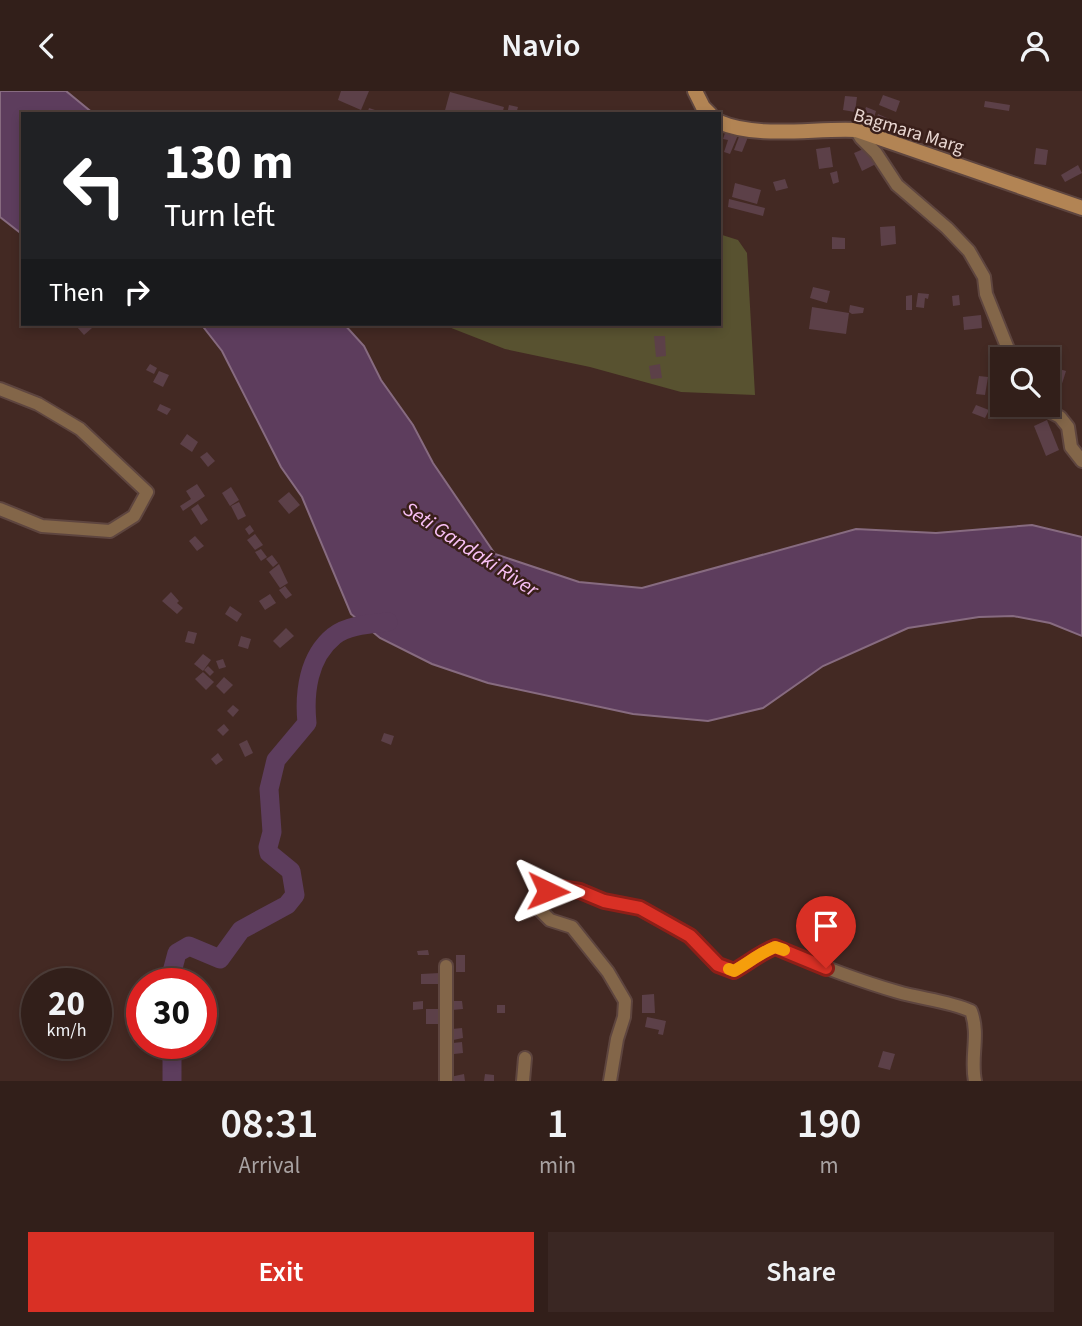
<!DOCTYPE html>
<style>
:root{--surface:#321f1a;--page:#3a2723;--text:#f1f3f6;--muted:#a8a2a2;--line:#4d3d39;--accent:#d93025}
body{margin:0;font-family:"Source Sans 3",sans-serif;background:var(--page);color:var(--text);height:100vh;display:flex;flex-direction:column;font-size:26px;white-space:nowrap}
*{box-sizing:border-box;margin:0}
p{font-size:23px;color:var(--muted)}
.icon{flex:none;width:38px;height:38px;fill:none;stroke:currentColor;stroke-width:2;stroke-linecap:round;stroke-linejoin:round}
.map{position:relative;height:990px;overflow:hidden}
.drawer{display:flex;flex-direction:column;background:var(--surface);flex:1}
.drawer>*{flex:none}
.banner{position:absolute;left:21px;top:21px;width:700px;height:214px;border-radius:0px;box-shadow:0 4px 10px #0003,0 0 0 2px var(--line);background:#202124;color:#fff;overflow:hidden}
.buttons{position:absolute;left:990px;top:256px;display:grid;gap:14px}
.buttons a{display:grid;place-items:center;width:70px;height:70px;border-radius:0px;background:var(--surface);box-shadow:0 4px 10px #0003,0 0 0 2px var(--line);font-size:35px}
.speed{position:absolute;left:21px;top:877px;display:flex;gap:14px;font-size:35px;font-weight:700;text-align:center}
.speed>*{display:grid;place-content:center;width:91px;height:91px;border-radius:50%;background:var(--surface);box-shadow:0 4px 10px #0003,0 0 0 2px var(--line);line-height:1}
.speed small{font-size:18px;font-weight:400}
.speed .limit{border:10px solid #d22;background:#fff;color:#111}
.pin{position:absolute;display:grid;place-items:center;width:60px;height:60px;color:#fff;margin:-72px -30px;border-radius:50% 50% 50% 0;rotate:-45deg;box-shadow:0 0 7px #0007}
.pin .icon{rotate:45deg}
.me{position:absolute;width:77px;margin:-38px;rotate:92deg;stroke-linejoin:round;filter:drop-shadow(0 0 5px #0008)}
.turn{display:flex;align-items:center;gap:24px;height:147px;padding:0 28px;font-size:32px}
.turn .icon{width:91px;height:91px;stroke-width:2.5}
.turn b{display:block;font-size:49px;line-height:60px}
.then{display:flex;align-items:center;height:66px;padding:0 28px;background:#0003;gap:14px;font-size:26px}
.eta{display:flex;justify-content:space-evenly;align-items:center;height:119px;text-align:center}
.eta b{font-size:42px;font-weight:600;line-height:49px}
.button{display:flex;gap:14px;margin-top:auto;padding:14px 28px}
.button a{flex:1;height:80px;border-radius:0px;background:var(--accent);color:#fff;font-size:28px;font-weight:600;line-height:80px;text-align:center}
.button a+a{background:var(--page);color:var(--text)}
header{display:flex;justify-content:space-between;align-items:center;height:91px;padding:0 28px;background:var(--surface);font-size:32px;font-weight:600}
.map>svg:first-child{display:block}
</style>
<header><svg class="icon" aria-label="back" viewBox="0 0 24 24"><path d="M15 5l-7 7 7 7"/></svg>Navio<svg class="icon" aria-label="person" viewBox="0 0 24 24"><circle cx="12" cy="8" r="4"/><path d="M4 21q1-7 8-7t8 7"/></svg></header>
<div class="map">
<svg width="1082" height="990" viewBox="0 0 1082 990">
<rect width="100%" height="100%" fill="#432923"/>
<!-- green -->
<path fill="#585230" d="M719 143 738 149 747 162 755 304 681 301 590 276 505 258 441 233H719Z"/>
<!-- water -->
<g fill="#5d3d5d" stroke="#876b80" stroke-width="2">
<path d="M0 0H66L94 23H23V144L0 126Z"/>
<path d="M201 233H344L364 255 381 289 413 334 433 372 495 463 579 491 642 497 856 438 936 442 1032 434 1082 446V545L1050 532 1013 525 979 526 908 537 823 575 763 617 708 630 633 623 488 592 432 573 380 547 351 523 302 406 281 376 222 260Z"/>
</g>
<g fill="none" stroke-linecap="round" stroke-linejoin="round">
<!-- river -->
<g stroke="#5d3d5d" stroke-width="19">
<path d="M169 892 177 862 189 855 220 868 241 839 287 814 295 804 291 780 269 762 268 756 272 741 269 698 276 669 307 632C304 602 308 566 334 545 347 534 371 533 388 531"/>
<path d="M172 990V952"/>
</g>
</g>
<!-- building -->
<g fill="#5c4048">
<path d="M341 0H369L361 19 338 9Z"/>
<path d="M450 1 504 16 502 23H444Z"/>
<path d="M883 4 900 10 896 21 879 14Z"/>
<path d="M845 5 857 6 855 21 843 19Z"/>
<path d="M985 10 1010 14 1009 20 984 16Z"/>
<path d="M509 14 518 16 516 23H507Z"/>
<path d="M866 16 876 20 872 33 862 29Z"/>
<path d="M369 17 384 22V23H367Z"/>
<path d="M878 23 889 28 885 38 874 33Z"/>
<path d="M726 39 738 44 730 63 724 61 728 49 723 48Z"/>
<path d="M740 43 748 46 742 61 734 59Z"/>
<path d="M830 56 833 76 819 78 816 58Z"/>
<path d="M868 56 876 73 862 80 854 62Z"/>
<path d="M1036 57 1048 59 1046 74 1034 73Z"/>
<path d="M1078 74 1082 82 1065 91 1061 84Z"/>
<path d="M837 80 839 91 833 93 830 82Z"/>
<path d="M785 88 788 97 776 100 773 91Z"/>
<path d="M735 92 761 99 757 113 732 106Z"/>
<path d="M729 108 765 117 763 125 728 116Z"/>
<path d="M895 135 896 153 881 155 880 136Z"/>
<path d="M832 146 845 147V158H832Z"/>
<path d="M813 196 830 200 827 212 810 207Z"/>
<path d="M918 202 929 203 928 208 925 207 924 217 916 216Z"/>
<path d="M912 204V219H906V205Z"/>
<path d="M959 204 960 214 953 215 952 205Z"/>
<path d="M850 214 864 217 863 222 852 223 849 221Z"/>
<path d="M812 216 849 222 846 243 809 238Z"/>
<path d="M981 224 982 237 964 239 963 226Z"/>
<path d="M81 233H89L92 237 84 244 77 236Z"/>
<path d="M654 245H665L666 265 656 266Z"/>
<path d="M150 273 157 277 154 283 146 279Z"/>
<path d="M660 273 662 287 651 288 649 275Z"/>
<path d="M1049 275 1066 280 1060 299 1048 296Z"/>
<path d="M159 280 169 284 163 296 153 291Z"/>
<path d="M979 285 988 286 985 304 976 303Z"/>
<path d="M160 313 171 318 167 324 157 319Z"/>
<path d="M976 314 989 319 985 327 972 322Z"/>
<path d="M1047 329 1059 359 1046 365 1034 335Z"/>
<path d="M187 343 198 351 192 361 180 353Z"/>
<path d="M207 361 215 370 208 376 200 366Z"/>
<path d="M197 393 205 405 183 420 180 415 191 408 186 400Z"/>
<path d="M231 396 239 409 230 415 222 402Z"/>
<path d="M289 401 300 414 289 423 278 410Z"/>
<path d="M239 411 246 425 238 429 231 415Z"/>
<path d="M198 413 208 429 201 434 191 418Z"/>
<path d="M250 434 254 440 249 444 245 438Z"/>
<path d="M255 443 263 454 255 459 247 449Z"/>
<path d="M195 445 204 455 197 460 189 450Z"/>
<path d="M261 458 267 466 261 470 255 461Z"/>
<path d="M272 464 278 472 273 476 266 468Z"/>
<path d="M279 473 288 492 280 497 269 481Z"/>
<path d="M285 495 292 504 286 508 279 499Z"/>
<path d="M171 501 179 510 177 512 183 517 177 523 162 510Z"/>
<path d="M270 503 276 512 265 519 259 510Z"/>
<path d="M230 515 242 523 237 531 225 523Z"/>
<path d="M286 537 294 545 280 557 273 550Z"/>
<path d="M188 540 197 542 194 553 185 551Z"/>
<path d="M241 545 251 548 248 558 238 555Z"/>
<path d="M203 563 211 569 203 580 194 573Z"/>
<path d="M223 568 226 576 219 578 216 570Z"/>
<path d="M208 575 214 581 210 585 204 579Z"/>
<path d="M203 581 214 591 206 599 195 588Z"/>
<path d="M224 586 233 594 224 603 216 595Z"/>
<path d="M233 614 239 619 233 626 227 620Z"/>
<path d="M224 633 229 639 223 645 217 639Z"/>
<path d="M384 642 394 645 391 654 381 650Z"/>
<path d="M247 649 253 662 245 666 239 653Z"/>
<path d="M218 662 223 669 216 674 211 668Z"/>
<path d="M428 859 429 864H418L417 860Z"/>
<rect x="456" y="864" width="9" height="17"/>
<path d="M440 882 441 893H421V883Z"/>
<path d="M654 903 655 922H642V904Z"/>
<path d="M423 910V918L413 919V911Z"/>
<path d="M451 910H462L463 918 452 919Z"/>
<rect x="497" y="914" width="8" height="8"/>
<rect x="426" y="918" width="13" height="15"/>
<path d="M647 926 666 930 663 944 658 943 659 939 645 936Z"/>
<path d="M462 937 463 947 453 949 452 938Z"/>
<path d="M462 951 463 962 454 963 453 952Z"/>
<path d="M883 960 895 963 890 979 878 976Z"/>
<path d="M464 983 465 990H450V986Z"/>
<path d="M485 983 494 984V990H484Z"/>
</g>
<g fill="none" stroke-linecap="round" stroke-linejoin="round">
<!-- street casing -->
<g stroke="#5e453f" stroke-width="16">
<g id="street">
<path d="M856 39 861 47 876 62 897 94 947 137 969 160 984 186 986 203 1012 268"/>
<path d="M0 298 38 313 80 338 147 401 134 425 110 440 42 435 0 418"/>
<path d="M1035 313 1060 326 1068 336 1071 356 1082 370"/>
<path d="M446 875V990"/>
<path d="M523 990 525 967"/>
<path d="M610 990 617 948 624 926 625 910 608 881 572 836 550 829 541 820 542 809 548 800 560 797 580 800 604 810 640 817 690 845 717 874 734 880C749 872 760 862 775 856 815 873 856 889 898 901 922 908 949 910 971 920 980 944 970 966 975 990"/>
</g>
</g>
<!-- secondary casing -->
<g stroke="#5e453f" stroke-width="18">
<g id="secondary">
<path d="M695 0 703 16 710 23"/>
<path d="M719 31C758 48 813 37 856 39L1082 117"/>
</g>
</g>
<!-- street -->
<use href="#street" stroke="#836649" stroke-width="12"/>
<!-- secondary -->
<use href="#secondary" stroke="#b28454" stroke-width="14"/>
</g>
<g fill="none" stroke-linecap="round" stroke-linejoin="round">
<!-- route casing -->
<g stroke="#8d1f18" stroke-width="18">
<path id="route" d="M548 800 560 797 580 800 604 810 640 817 690 845 718 874 734 880C748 872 760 862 775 856L826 877"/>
</g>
<!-- route -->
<use href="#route" stroke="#d93025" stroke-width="12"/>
<!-- slow -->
<path stroke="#f59e0b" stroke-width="12" d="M729 878 734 880C748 872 760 862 775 856L784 859"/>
</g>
<g text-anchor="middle" stroke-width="5" stroke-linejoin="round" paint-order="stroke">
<!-- street labels -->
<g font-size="19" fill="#e9d7d2" stroke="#391f1a">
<text transform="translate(909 39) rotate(17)" y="7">Bagmara Marg</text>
</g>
<!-- water labels -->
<g font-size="21" font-style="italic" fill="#f9c0f6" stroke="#391f1a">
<text transform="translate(471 458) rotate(33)" y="7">Seti Gandaki River</text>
</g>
</g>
</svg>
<div class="buttons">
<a><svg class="icon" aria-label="search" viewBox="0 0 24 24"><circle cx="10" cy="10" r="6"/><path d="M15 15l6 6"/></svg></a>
</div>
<div class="speed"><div>20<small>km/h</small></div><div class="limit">30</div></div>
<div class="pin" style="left:826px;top:877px;background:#d93025"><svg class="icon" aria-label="arrive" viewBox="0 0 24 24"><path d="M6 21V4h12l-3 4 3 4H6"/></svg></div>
<svg class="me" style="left:548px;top:800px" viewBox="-20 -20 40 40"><path d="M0-17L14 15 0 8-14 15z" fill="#d93025" stroke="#fff" stroke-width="4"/></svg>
<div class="banner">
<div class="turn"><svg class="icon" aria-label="left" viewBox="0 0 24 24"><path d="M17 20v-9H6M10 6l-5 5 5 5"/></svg><div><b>130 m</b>Turn left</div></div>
<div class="then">Then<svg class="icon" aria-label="right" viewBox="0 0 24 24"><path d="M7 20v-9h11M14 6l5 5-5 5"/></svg></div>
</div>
</div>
<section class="drawer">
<div class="eta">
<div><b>08:31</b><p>Arrival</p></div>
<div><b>1</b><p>min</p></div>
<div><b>190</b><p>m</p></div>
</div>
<div class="button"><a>Exit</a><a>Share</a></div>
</section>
